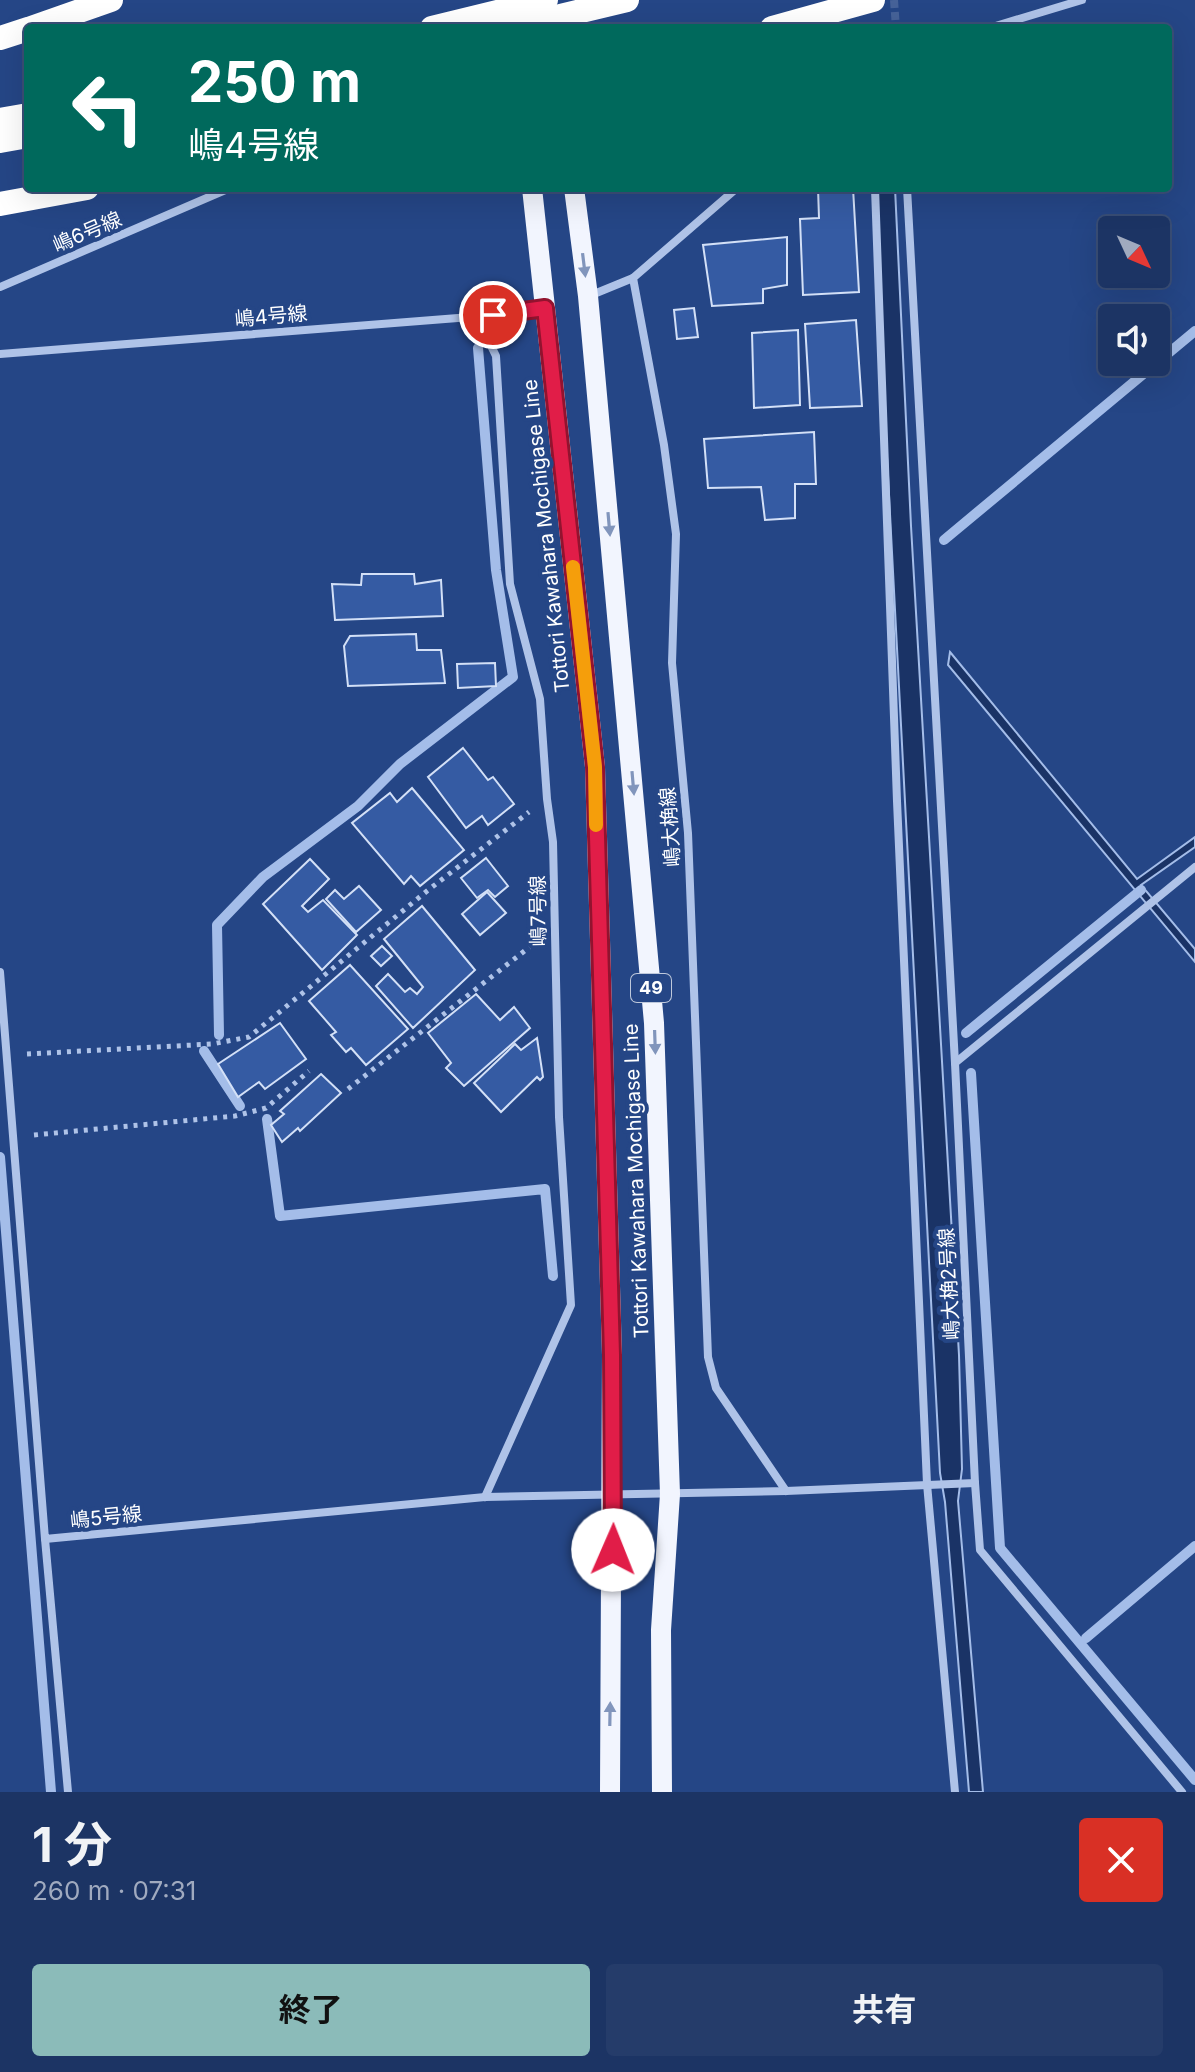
<!DOCTYPE html>
<html lang="ja">
<meta charset="utf-8">
<style>
:root{--surface:#1c3464;--page:#253c6a;--text:#f1f3f6;--muted:#a0aabf;--line:#3a4f78;--accent:#8bbbb9}
body{margin:0;font-family:Inter,"Noto Sans JP",sans-serif;background:var(--page);color:var(--text);height:100vh;display:flex;flex-direction:column;font-size:30px;white-space:nowrap}
*{box-sizing:border-box;margin:0}
p{font-size:26px;color:var(--muted)}
.icon{flex:none;width:44px;height:44px;fill:none;stroke:currentColor;stroke-width:2;stroke-linecap:round;stroke-linejoin:round}
.map{position:relative;height:1792px;overflow:hidden}
.sheet{display:flex;flex-direction:column;background:var(--surface);flex:1}
.sheet>*{flex:none}
.banner{position:absolute;left:24px;top:24px;width:1148px;height:168px;border-radius:8px;box-shadow:0 8px 32px #0002,0 0 0 2px var(--line);background:#00695c;color:#fff;overflow:hidden}
.needle{width:52px;rotate:134deg}
.fabs{position:absolute;left:1098px;top:216px;display:grid;gap:16px}
.fabs a{display:grid;place-items:center;width:72px;height:72px;border-radius:8px;background:var(--surface);box-shadow:0 8px 32px #0002,0 0 0 2px var(--line);font-size:40px}
.pin{position:absolute;display:grid;place-items:center;width:68px;height:68px;color:#fff;margin:-34px;border:4px solid #fff;border-radius:50%;box-shadow:0 2px 8px #0007}
.me{position:absolute;width:88px;margin:-44px;rotate:1deg;stroke-linejoin:round;filter:drop-shadow(0 0 6px #0008)}
.turn{display:flex;align-items:center;gap:28px;height:168px;padding:0 32px;font-size:36px}
.turn .icon{width:104px;height:104px;stroke-width:2.5}
.turn b{display:block;font-size:56px;line-height:68px}
.round{display:grid;place-items:center;flex:none;width:84px;height:84px;border-radius:8px;background:var(--page)}
.headline{display:flex;align-items:center;justify-content:space-between;height:136px;padding:0 32px}
h1{font-size:48px;font-weight:700;line-height:60px}
.button{display:flex;gap:16px;margin-top:auto;padding:16px 32px}
.button a{flex:1;height:92px;border-radius:8px;background:var(--accent);color:#111;font-size:32px;font-weight:700;line-height:92px;text-align:center}
.button a+a{background:var(--page);color:var(--text)}
.map>svg:first-child{display:block}
</style>
<div class="map">
<svg width="1195" height="1792" viewBox="0 0 1195 1792">
<rect width="100%" height="100%" fill="#254686"/>
<!-- water -->
<g fill="#1a3366" stroke="#a4bde9" stroke-width="2">
<path d="M873 188H895L911 526 959 1355 962 1469 958 1501 983 1792H969L945 1502 940 1473Z"/>
<path d="M950 652 1137 879 1195 837V847L1141 885 1195 949V962L948 665Z"/>
</g>
<g fill="none" stroke-linecap="round" stroke-linejoin="round">
<!-- stream -->
<g stroke="#a4bde9" stroke-width="10">
<path d="M944 540 1195 331"/>
<path d="M966 1033 1141 890"/>
<path d="M219 1035 217 925 263 877 358 806 400 764 513 677 496 570 478 348"/>
<path d="M204 1051 240 1106"/>
<path d="M971 1073 1000 1548 1195 1780"/>
<path d="M267 1119 280 1216 545 1189 553 1276"/>
<path d="M0 1157 51 1792"/>
<path d="M1086 1638 1195 1546"/>
</g>
</g>
<!-- building -->
<g fill="#355ba3" stroke="#d3e0f7" stroke-width="2">
<path d="M818 188H853L859 292 803 295 800 219 819 218Z"/>
<path d="M787 237V285L763 289V303L712 306 703 245Z"/>
<path d="M694 308 698 337 677 339 674 310Z"/>
<path d="M856 320 862 406 810 408 805 324Z"/>
<path d="M798 330 800 405 754 408 752 333Z"/>
<path d="M814 432 816 484H795V518L765 520 761 487 708 488 704 439Z"/>
<path d="M362 574H414L415 584 441 580 443 616 335 620 332 584 361 585Z"/>
<path d="M416 634 417 650H441L445 683 348 686 344 646 350 636Z"/>
<path d="M495 663 496 686 458 688 457 664Z"/>
<path d="M463 748 488 780 493 777 514 804 488 825 482 816 466 828 428 777Z"/>
<path d="M412 788 464 850 420 886 411 876 404 884 352 823 390 793 397 802Z"/>
<path d="M486 858 508 886 495 897 488 890 477 898 461 878Z"/>
<path d="M310 859 329 879 302 906 308 912 323 900 357 935 322 970 263 904Z"/>
<path d="M359 886 381 910 356 932 326 899 335 890 344 899Z"/>
<path d="M487 892 506 913 480 935 462 914Z"/>
<path d="M422 906 475 970 413 1028 376 986 388 974 405 992 410 988 417 994 423 987 384 939Z"/>
<path d="M382 946 392 956 381 966 371 956Z"/>
<path d="M350 965 408 1029 366 1065 351 1048 346 1052 331 1035 336 1032 309 1001Z"/>
<path d="M476 994 500 1020 514 1007 530 1028 464 1086 446 1068 451 1063 428 1033Z"/>
<path d="M280 1023 306 1059 265 1089 259 1082 238 1097 218 1064Z"/>
<path d="M537 1038 543 1077 540 1080 537 1077 501 1112 474 1083 515 1044 521 1050Z"/>
<path d="M321 1074 341 1093 300 1131 298 1128 282 1142 271 1125 284 1114 280 1111Z"/>
</g>
<g fill="none" stroke-linecap="round" stroke-linejoin="round">
<!-- street-tunnel -->
<path stroke="#466298" stroke-width="8" stroke-dasharray="8 4" stroke-linecap="butt" d="M894 0 896 28"/>
<!-- path -->
<g stroke="#afc3e8" stroke-width="5" stroke-dasharray="4 6" stroke-linecap="butt">
<path d="M27 1054 212 1044 249 1037 427 891 529 812"/>
<path d="M348 1089 536 942"/>
<path d="M34 1135 235 1116 266 1108 309 1071"/>
</g>
<!-- street -->
<g stroke="#afc3e8" stroke-width="8">
<path d="M989 28 1082 0"/>
<path d="M737 188 633 278 664 445 676 534 672 663 688 833 708 1357 716 1388 786 1491"/>
<path d="M875 188 897 801 927 1484 955 1792"/>
<path d="M907 188 955 1063"/>
<path d="M0 287 230 188"/>
<path d="M589 296 633 278"/>
<path d="M476 315 496 356 510 584 540 699 547 799 553 842 559 1117 571 1305 485 1497"/>
<path d="M0 354 509 314 545 308"/>
<path d="M0 972 45 1539 485 1497 786 1491 975 1483 955 1063 1195 867"/>
<path d="M975 1483 980 1550 1182 1792"/>
<path d="M45 1539 68 1792"/>
</g>
<!-- primary -->
<g stroke="#f2f5fe" stroke-width="20">
<path d="M532 188 595 767 612 1355 610 1792"/>
<path d="M574 188 588 296 654 1023 670 1494 661 1630 662 1792"/>
</g>
<!-- highway -->
<g stroke="#fff" stroke-width="24">
<path d="M31 28 111 0"/>
<path d="M432 28 546 0"/>
<path d="M510 28 627 0"/>
<path d="M772 28 873 0"/>
<path d="M0 38 28 29"/>
<path d="M0 120 28 115"/>
<path d="M0 141 28 136"/>
<path d="M0 204 87 188"/>
</g>
</g>
<!-- one-way arrows -->
<defs><path id="oneway-solid" d="M-6-.8H1V-3.2L6.5 0L1 3.2V.8H-6Z" transform="scale(2)"/></defs>
<g fill="#8195bc">
<use href="#oneway-solid" transform="translate(584 265) rotate(83)"/>
<use href="#oneway-solid" transform="translate(609 524) rotate(85)"/>
<use href="#oneway-solid" transform="translate(633 783) rotate(85)"/>
<use href="#oneway-solid" transform="translate(655 1042) rotate(88)"/>
<use href="#oneway-solid" transform="translate(610 1714) rotate(-89)"/>
</g>
<g fill="none" stroke-linecap="round" stroke-linejoin="round">
<!-- route casing -->
<g stroke="#92132f" stroke-width="20">
<path id="route" d="M493 315 545 308 595 767 612 1355 613 1550"/>
</g>
<!-- route -->
<use href="#route" stroke="#e11d48" stroke-width="14"/>
<!-- slow -->
<path stroke="#f59e0b" stroke-width="14" d="M573 567 595 767 596 825"/>
</g>
<g text-anchor="middle" stroke-width="8" stroke-linejoin="round" paint-order="stroke">
<!-- shield labels -->
<rect fill="#254686" stroke="#bec8db" stroke-width="2" x="631" y="974" width="40" height="28" rx="6"/>
<g font-size="18" font-weight="bold" fill="#fff">
<text x="651" y="994">49</text>
</g>
<!-- street labels -->
<g font-size="20" fill="#fff" stroke="#254686">
<text transform="translate(87 232) rotate(-23)" y="7">嶋6号線</text>
<text transform="translate(271 316) rotate(-5)" y="7">嶋4号線</text>
<text transform="translate(546 536) rotate(-96)" y="7">Tottori Kawahara Mochigase Line</text>
<text transform="translate(670 827) rotate(-94)" y="7">嶋大桷線</text>
<text transform="translate(538 911) rotate(-91)" y="7">嶋7号線</text>
<text transform="translate(636 1181) rotate(-92)" y="7">Tottori Kawahara Mochigase Line</text>
<text transform="translate(949 1284) rotate(-93)" y="7">嶋大桷2号線</text>
<text transform="translate(106 1517) rotate(-6)" y="7">嶋5号線</text>
</g>
</g>
</svg>
<div class="fabs">
<a><svg class="needle" viewBox="-14 -14 28 28"><path d="M0-13l5 13h-10z" fill="#e53935"/><path d="M0 13l5-13h-10z" fill="#a0aabf"/></svg></a>
<a><svg class="icon" aria-label="sound" viewBox="0 0 24 24"><path d="M4 9h4l5-4v14l-5-4H4zM17 9q2 3 0 6"/></svg></a>
</div>
<div class="pin" style="left:493px;top:315px;background:#d93025"><svg class="icon" aria-label="arrive" viewBox="0 0 24 24"><path d="M6 21V4h12l-3 4 3 4H6"/></svg></div>
<svg class="me" style="left:613px;top:1550px" viewBox="-20 -20 40 40"><circle r="19" fill="#fff"/><path d="M0-13L10 11 0 6-10 11z" fill="#e11d48"/></svg>
<div class="banner">
<div class="turn"><svg class="icon" aria-label="left" viewBox="0 0 24 24"><path d="M17 20v-9H6M10 6l-5 5 5 5"/></svg><div><b>250 m</b>嶋4号線</div></div>
</div>
</div>
<section class="sheet">
<div class="headline"><div><h1>1 分</h1><p>260 m · 07:31</p></div><a class="round" style="background:#d93025;color:#fff"><svg class="icon" aria-label="close" viewBox="0 0 24 24"><path d="M6 6l12 12M18 6L6 18"/></svg></a></div>
<div class="button"><a>終了</a><a>共有</a></div>
</section>
